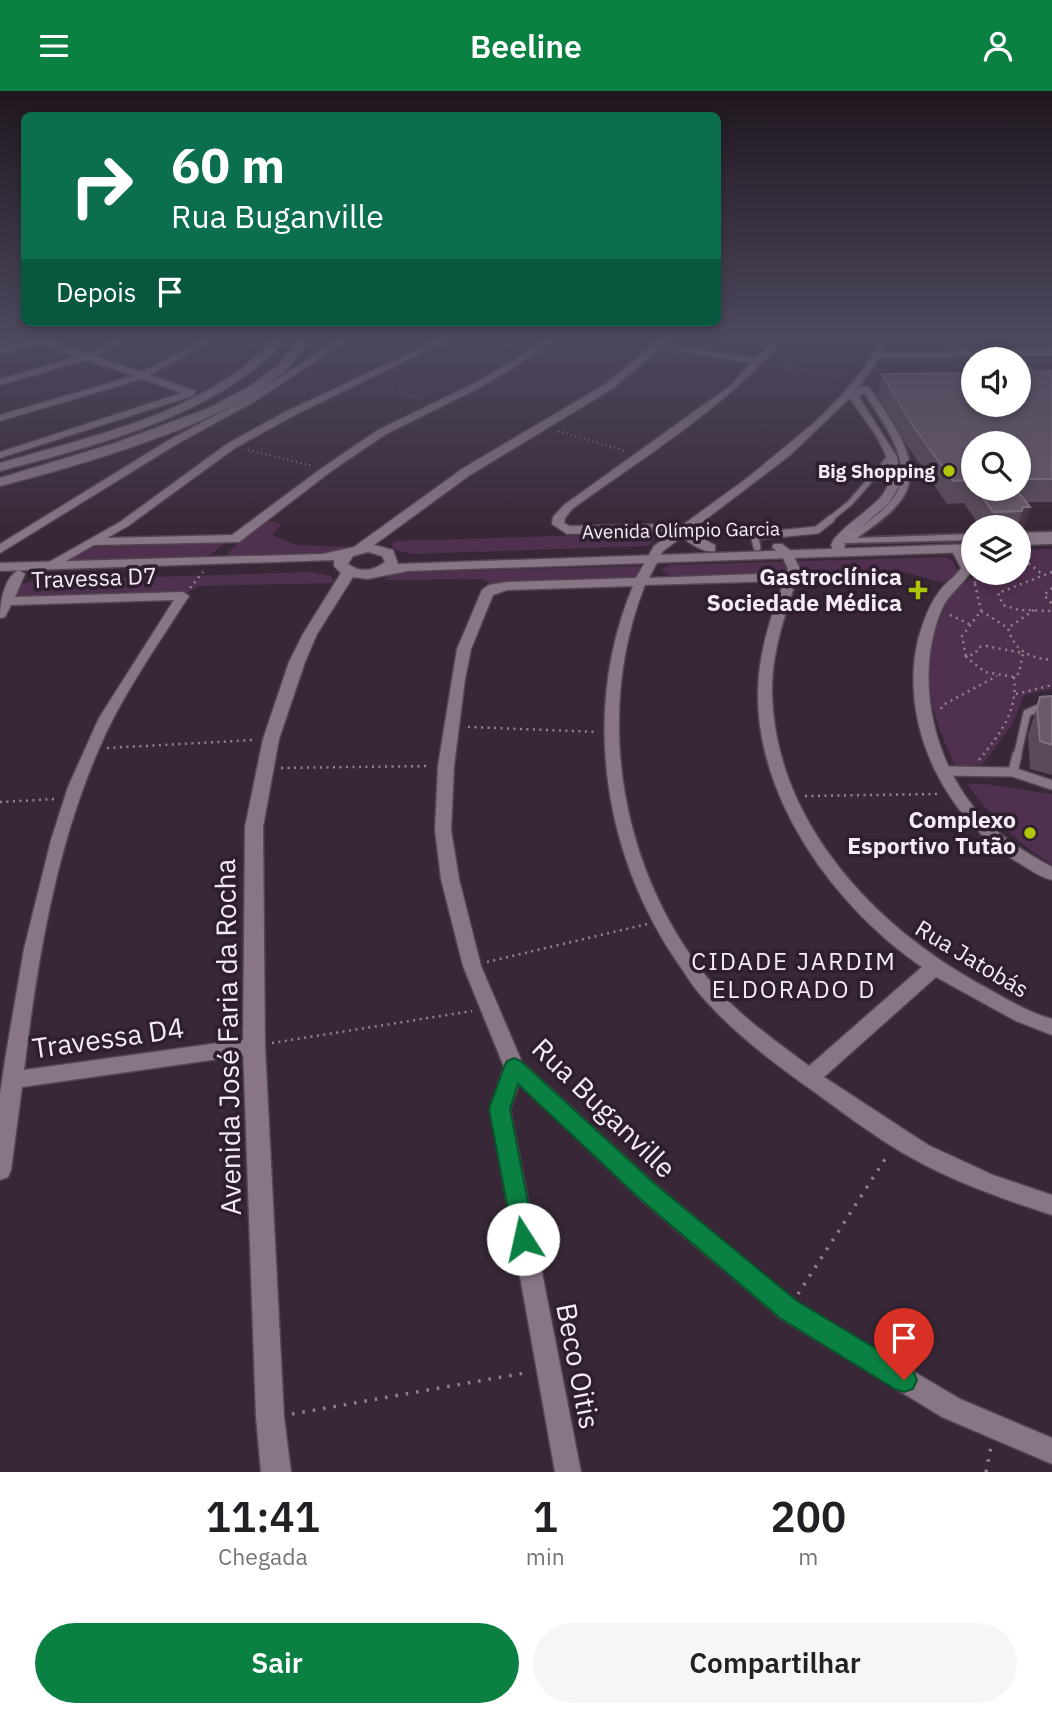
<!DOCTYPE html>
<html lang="pt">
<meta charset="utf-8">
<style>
:root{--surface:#fff;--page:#f6f6f6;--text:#202124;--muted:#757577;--accent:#0b8043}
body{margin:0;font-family:"IBM Plex Sans",sans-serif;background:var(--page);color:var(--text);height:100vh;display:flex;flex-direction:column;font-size:26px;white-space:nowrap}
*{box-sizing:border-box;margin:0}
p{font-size:23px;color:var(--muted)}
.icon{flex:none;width:38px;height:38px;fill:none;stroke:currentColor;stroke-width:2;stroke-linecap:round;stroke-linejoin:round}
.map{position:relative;height:1381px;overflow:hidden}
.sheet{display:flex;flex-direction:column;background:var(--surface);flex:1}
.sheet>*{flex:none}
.top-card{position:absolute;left:21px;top:21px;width:700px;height:214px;border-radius:10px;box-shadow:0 4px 10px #0003;background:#0b6e4f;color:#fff;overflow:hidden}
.buttons{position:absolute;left:961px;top:256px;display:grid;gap:14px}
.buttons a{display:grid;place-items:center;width:70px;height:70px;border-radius:50%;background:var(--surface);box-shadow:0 4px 10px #0003;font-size:35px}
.pin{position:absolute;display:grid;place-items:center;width:60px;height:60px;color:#fff;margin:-72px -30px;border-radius:50% 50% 50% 0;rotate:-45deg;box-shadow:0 0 7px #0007}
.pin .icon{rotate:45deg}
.me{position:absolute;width:77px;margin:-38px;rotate:350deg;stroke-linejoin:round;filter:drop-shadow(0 0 5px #0008)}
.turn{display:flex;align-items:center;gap:24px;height:147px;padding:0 35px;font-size:32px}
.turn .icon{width:91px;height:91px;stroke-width:2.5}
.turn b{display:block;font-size:49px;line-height:60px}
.then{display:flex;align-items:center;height:66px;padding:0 35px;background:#0003;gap:14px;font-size:26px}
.eta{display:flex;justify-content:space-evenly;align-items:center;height:119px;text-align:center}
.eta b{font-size:42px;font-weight:600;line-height:49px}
.primary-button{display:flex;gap:14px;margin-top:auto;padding:14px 35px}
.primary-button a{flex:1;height:80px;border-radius:42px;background:var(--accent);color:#fff;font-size:28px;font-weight:600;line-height:80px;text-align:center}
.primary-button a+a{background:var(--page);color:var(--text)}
header{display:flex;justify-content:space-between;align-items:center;height:91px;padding:0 35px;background:var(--accent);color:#fff;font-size:32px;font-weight:600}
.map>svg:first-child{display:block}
</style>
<header><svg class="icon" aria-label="menu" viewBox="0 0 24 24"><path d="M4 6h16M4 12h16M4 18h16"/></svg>Beeline<svg class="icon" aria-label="person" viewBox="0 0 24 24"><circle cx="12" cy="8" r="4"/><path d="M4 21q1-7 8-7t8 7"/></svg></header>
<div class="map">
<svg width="1052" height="1381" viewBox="0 0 1052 1381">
<rect width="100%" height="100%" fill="#382837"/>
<!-- green -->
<g fill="#50304f">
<path d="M264 428 281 433 272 444 296 454 346 456 322 465 232 467 228 462Z"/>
<path d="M660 442 648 455 412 463 395 459 391 454 395 450Z"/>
<path d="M226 451 206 467 63 472 93 456Z"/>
<path d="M1052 458V598L1024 604 1012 634 983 673 956 677C937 637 921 595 933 550 937 532 946 515 952 498L975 486 976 481H1018L1019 459Z"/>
<path d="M946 466 953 470 959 483 943 492 897 479 673 486 661 479 669 474Z"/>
<path d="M640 475 644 481 638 488 493 493 482 488 384 489 391 484 411 481Z"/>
<path d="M313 481 331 485 334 492 198 495 187 502 22 508 14 505 20 494 32 490Z"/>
<path d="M967 693H985L1052 703V773C1014 750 993 728 967 693Z"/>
</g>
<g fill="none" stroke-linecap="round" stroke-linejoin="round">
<!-- service-far2 casing -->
<g stroke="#524551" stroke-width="8">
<g id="service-far2">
<path d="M1044 249 1052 257"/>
<path d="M1015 261 1029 278"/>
<path d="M829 429 850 412 891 365"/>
</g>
</g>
<!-- service-far1 casing -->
<g stroke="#524551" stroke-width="10">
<g id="service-far1">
<path d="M757 456 755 448 758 445 817 439 831 428"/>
<path d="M1017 666 1027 622 1052 611"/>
</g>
</g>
<!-- service casing -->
<g stroke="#524551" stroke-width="12">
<g id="service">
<path d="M943 680 1013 681 1052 694"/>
<path d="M1013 681 1017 664"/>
</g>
</g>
<!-- pedestrian casing -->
<g stroke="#524551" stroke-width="4">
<g id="pedestrian">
<path d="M863 296H869C888 326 926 370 903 406 892 423 873 435 857 447L973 443V449L845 452V448C861 435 882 423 894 406 918 372 879 327 862 298Z"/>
<path d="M1052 441V447L1018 448V442Z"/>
</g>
</g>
<!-- minor casing -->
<g stroke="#524551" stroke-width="3">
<g id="minor">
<path d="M0 249 30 254 25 257 0 254Z"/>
<path d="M39 249H47L87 263 116 249H126L95 265 142 281 202 249H212L150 284 195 300V304L0 367V361L182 302 142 288 0 330V324L133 285 87 269 0 294V288L78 266 39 252Z"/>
<path d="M339 249H348L252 312 177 353 0 462V453L169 349 246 308Z"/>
<path d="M438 249H448L291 326 235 357 128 435 107 447 232 444 322 377 378 339 477 291 547 249H557L483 295 386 343 330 381 239 451 94 454 52 478H44L42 475 120 431 227 353 283 322Z"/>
<path d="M773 249H782C727 316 644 366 572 418L565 427 564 432 570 435 684 433 746 388 814 332 843 303 865 276 879 249H887L881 261 1052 258V264L879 267 858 297 864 295 869 298 859 306 897 366 901 392 889 412 845 450 844 465H836L831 454 834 448C847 433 865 422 879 408 909 377 867 334 850 307L789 365 693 438 692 442 715 454V460C703 462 691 453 682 446L663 460 649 487 786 482 788 478 782 465 772 456 774 453H782L791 460 800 478C787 518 771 560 772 603 776 733 876 837 985 896 1006 908 1028 921 1052 928V944L1016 930 936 886 824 986 928 1054 993 1084 1052 1104V1124C1003 1108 954 1091 910 1066 876 1047 845 1023 813 1000 775 973 735 943 704 908 692 895 683 879 673 865 602 756 582 617 633 495L507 499 493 504 471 558 465 588 454 675 451 739 459 788 481 875 522 971 655 1093 796 1211 960 1308 1052 1347V1373L942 1326 780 1227 639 1107 519 993 510 1018 581 1381H555L490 1018 504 976 463 875 441 788 435 739 438 675 457 558 482 499 489 494 507 491 636 487 654 455 674 441 567 443 552 433 553 426 564 414 730 295 751 272 659 257 654 254 656 252 756 267ZM784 490C771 525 759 561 758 598 755 708 836 817 922 876L809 975C777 951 741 926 715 896 622 788 592 627 645 494Z"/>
<path d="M957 454 961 455 973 477C964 494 948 502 941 520 913 589 934 677 986 730 1005 749 1028 763 1052 776V789C1040 786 1029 778 1019 772 946 729 898 634 918 549 923 531 930 510 943 496 949 489 956 485 961 477L951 458Z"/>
<path d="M19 479 25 483 15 506 183 501 189 505C160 550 129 594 106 642 57 747 38 865 24 979L254 947 261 949 264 955 261 961 254 963 22 996 11 1079 8 1086 0 1089V1003L5 969 24 858 51 749 68 696 99 627 174 509 11 514 5 526 0 527C0 512 4 486 19 479Z"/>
</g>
</g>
<!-- tertiary casing -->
<g stroke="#524551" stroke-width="3">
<g id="tertiary">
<path d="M34 249H49L0 263V257Z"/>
<path d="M274 249H284C223 323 91 356 0 380V372C96 344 202 323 274 249Z"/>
<path d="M298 249H308C302 258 296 267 289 275 243 328 71 377 0 395V387L115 352 209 317 250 295 281 272Z"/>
<path d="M659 249H670L612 298 470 384 374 454 393 459 398 473 973 453V461L408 480 367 488 353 486 317 543 305 571 279 648 263 736 265 955 284 1326 291 1381H261L256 1326 243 955 245 736 263 648 289 571 303 543 341 482 334 475V469L0 480V472L323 463 354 456 462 378 604 294ZM368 461 382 465 385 471C373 480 360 482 348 473L353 465Z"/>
<path d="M1052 445V453L1018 454V446Z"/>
</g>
</g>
<!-- path-far2 -->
<g stroke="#90838f" stroke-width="2" stroke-dasharray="1 3.5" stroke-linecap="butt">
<path d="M628 249 645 252"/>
<path d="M771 273 847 286"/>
<path d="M375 295 423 309"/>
<path d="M558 340 625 360"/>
<path d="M248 359 313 375"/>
</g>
<!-- path-far1 -->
<g stroke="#90838f" stroke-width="2.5" stroke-dasharray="2 4.5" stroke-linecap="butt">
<path d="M1028 460 1027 471 1042 483"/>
<path d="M1052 481 998 502 1003 514 1019 519 1052 520"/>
<path d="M974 492 981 488 982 481"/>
<path d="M975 493 981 520"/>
<path d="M190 497 203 481"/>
<path d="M1052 497 1044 504 1052 513"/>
<path d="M1034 519 1008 537C1014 560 1030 567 1052 569"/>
<path d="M950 524 969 533"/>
<path d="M986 555 1023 562 1019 582 1014 586 985 581 967 567 966 565 975 563 979 556Z"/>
<path d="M966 565 962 545 981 520 1008 537"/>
<path d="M1016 603 1052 594"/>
<path d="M941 618 943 614 997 585"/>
<path d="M468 636 598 641"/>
<path d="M107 657 254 649"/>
<path d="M979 669C1000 643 1018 621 1014 586"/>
<path d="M281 677 429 675"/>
<path d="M805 705 938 703"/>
<path d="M0 711 57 708"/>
<path d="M487 871 647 833"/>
<path d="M272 952 472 920"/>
</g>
<!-- path -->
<g stroke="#90838f" stroke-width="3.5" stroke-dasharray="2.5 8" stroke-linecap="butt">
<path d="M798 1203 889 1062"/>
<path d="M292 1323 530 1281"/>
<path d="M986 1381 991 1356"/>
</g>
<!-- service-far2 -->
<use href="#service-far2" stroke="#887687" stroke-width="5"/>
<!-- service-far1 -->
<use href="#service-far1" stroke="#887687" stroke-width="7"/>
<!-- service -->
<use href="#service" stroke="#887687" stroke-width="9"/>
<!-- pedestrian -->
<use href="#pedestrian" fill="#887687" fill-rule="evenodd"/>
<!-- minor -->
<use href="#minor" fill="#887687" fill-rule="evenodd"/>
<!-- tertiary -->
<use href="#tertiary" fill="#887687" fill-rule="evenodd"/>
</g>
<!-- wall -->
<g fill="#5a4a59" fill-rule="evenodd">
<path d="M1052 280V411H1026L1030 416 1023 439 1018 436H980L964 412 947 413 907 354 878 304 882 283ZM973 352H1018V397H973Z"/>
<path d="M1052 605V684L1030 678 1028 644 1040 606Z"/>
</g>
<!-- shaded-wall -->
<path fill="#453544" d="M1023 416H1030L1023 439 1018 440V436Z"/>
<!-- building -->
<g fill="#6a5b69" stroke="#80727f" stroke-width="2">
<path d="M1018 277H1021L1024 281 1052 280V388H1018V352H973V394L969 389 953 390 911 332 882 283 973 282V313H1018Z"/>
<path d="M976 397H1015L1030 416H1023L1022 420 993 421Z"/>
<path d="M1052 605V654L1040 650 1037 617 1040 606Z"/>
</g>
<!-- sky -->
<linearGradient id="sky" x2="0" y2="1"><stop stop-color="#1f161e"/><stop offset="0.56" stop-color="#4d485e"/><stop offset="1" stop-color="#4d485e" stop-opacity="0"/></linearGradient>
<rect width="1052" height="442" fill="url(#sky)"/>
<!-- route -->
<path fill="#0b8043" stroke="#07532c" stroke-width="2" d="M514 967 521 970 655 1093 797 1210 913 1280 917 1289 913 1298 904 1301 895 1298 780 1227 639 1107 518 993 510 1018 535 1148 532 1156 523 1159 515 1156 489 1018 504 976 507 970Z"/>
<!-- markers -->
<g fill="#aec60a" stroke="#2d1f2d" stroke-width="2.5">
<circle cx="949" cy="380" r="7"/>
<path d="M914.5 488.5h7v7h7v7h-7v7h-7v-7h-7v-7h7z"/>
<circle cx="1030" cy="742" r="7"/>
</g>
<g text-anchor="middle" stroke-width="7" stroke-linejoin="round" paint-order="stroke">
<!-- far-poi labels -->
<g font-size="19" font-weight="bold" fill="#f5ebf4" stroke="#2d1f2d" text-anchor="end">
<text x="935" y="387">Big Shopping</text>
</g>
<!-- far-street labels -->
<g font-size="19" fill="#f5ebf4" stroke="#2d1f2d">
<text transform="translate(681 439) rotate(-1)" y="7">Avenida Olímpio Garcia</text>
</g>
<!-- poi labels -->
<g font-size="23" font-weight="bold" fill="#f5ebf4" stroke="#2d1f2d" text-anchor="end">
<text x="902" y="494">Gastroclínica<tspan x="902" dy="26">Sociedade Médica</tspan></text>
<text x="1016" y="737">Complexo<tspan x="1016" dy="26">Esportivo Tutão</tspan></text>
</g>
<!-- street labels -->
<g font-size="23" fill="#f5ebf4" stroke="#2d1f2d">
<text transform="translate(94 487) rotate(-2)" y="8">Travessa D7</text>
<text transform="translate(972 868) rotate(31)" y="8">Rua Jatobás</text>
</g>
<!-- neighbourhood labels -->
<g font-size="24" letter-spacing="2" fill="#f5ebf4" stroke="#2d1f2d">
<text x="794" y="879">CIDADE JARDIM<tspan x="794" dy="28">ELDORADO D</tspan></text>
</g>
<!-- near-street labels -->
<g font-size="28" fill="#f5ebf4" stroke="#2d1f2d">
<text transform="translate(228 946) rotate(-91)" y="10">Avenida José Faria da Rocha</text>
<text transform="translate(108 947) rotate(-8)" y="10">Travessa D4</text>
<text transform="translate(604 1017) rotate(44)" y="10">Rua Buganville</text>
<text transform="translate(578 1275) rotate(79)" y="10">Beco Oitis</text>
</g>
</g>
</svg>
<div class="buttons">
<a><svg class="icon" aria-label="sound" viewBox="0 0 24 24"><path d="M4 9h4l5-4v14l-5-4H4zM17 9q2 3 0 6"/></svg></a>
<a><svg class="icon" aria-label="search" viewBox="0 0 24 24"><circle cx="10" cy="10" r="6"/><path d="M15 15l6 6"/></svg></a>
<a><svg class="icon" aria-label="layers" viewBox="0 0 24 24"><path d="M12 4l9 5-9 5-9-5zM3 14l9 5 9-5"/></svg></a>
</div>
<div class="pin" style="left:904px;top:1289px;background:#d93025"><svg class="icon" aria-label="arrive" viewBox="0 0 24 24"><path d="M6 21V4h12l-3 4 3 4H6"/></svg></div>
<svg class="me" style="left:523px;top:1148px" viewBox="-20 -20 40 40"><circle r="19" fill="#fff"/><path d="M0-13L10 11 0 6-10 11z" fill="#0b8043"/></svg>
<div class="top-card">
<div class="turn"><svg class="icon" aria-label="right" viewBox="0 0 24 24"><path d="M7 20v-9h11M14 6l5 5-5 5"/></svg><div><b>60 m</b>Rua Buganville</div></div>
<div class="then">Depois<svg class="icon" aria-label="arrive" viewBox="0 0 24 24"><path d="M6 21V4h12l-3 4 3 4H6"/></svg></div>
</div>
</div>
<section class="sheet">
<div class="eta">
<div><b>11:41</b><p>Chegada</p></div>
<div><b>1</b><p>min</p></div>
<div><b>200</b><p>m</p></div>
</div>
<div class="primary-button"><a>Sair</a><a>Compartilhar</a></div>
</section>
